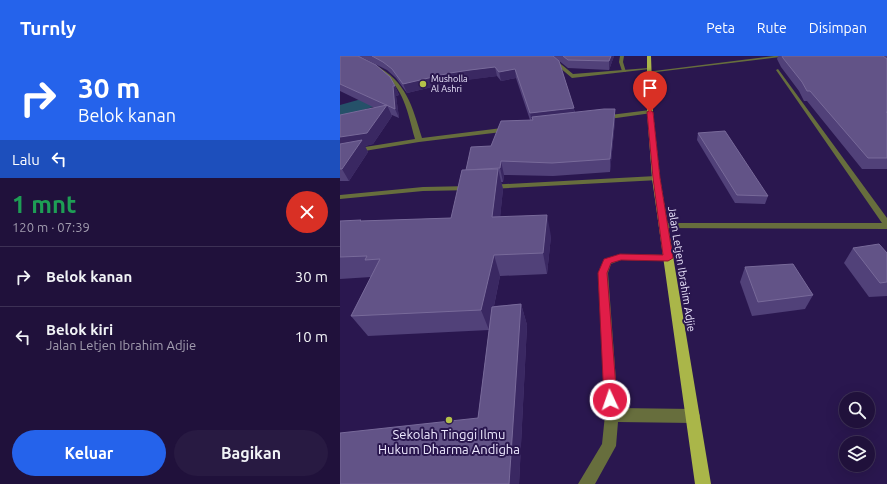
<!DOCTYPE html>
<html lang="id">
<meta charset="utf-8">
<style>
:root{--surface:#20113b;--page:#281a42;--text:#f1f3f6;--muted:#a29daf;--line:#3d3155;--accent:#2563eb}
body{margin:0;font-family:Ubuntu,sans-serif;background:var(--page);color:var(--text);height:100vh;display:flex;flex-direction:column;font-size:15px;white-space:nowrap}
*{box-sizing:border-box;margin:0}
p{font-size:13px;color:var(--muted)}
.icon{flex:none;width:22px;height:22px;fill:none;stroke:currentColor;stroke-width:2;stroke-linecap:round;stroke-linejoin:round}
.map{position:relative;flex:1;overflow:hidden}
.details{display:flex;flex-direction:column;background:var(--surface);width:340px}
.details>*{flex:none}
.hud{background:#2563eb;color:#fff;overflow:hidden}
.buttons{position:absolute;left:499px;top:336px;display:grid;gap:8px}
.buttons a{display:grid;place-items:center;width:36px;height:36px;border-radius:50%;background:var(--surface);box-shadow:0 4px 16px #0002,0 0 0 1px var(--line);font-size:20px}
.pin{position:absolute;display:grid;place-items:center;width:34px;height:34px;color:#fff;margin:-41px -17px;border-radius:50% 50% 50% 0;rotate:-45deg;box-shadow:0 0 4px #0007}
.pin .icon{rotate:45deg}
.me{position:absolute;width:44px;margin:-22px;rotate:357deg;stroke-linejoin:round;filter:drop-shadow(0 0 3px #0008)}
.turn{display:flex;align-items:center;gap:14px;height:84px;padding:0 12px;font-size:18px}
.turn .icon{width:52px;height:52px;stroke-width:2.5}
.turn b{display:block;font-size:28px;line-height:34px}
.then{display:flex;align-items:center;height:38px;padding:0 12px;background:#0003;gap:8px;font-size:15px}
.round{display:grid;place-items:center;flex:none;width:42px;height:42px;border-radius:21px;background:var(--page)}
.overview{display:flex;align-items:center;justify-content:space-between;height:68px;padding:0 12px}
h1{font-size:24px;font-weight:700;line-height:30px;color:#1e9e55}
.action{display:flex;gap:8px;margin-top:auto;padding:8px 12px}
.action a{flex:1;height:46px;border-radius:24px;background:var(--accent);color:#fff;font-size:16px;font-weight:700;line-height:46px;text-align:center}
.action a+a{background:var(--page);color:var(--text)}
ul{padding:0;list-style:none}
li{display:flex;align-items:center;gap:12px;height:60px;padding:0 12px;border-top:1px solid var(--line)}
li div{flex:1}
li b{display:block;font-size:15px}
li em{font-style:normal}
header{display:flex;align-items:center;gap:24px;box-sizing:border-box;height:56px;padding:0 20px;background:var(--accent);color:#fff}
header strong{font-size:19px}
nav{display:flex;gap:22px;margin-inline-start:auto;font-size:14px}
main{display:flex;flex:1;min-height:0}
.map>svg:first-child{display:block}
</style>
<header>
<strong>Turnly</strong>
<nav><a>Peta</a><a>Rute</a><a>Disimpan</a></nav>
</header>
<main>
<section class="details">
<div class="hud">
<div class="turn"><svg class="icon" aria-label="right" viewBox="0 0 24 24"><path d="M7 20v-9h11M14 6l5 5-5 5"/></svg><div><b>30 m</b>Belok kanan</div></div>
<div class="then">Lalu<svg class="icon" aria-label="left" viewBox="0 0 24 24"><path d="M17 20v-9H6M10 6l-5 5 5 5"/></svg></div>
</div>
<div class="overview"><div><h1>1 mnt</h1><p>120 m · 07:39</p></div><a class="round" style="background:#d93025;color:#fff"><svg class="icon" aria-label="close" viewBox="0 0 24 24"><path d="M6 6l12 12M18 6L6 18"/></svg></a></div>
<ul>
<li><svg class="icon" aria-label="right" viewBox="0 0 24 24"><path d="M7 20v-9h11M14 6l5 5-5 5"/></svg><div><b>Belok kanan</b></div><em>30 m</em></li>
<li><svg class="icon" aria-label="left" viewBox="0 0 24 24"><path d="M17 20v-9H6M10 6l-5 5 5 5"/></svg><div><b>Belok kiri</b><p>Jalan Letjen Ibrahim Adjie</p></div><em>10 m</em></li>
</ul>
<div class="action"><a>Keluar</a><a>Bagikan</a></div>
</section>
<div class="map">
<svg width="547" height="428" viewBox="0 0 547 428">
<rect width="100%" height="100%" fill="#2a174f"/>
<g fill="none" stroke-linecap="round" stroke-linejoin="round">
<!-- canal -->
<path fill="#255169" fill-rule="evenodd" d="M43 37 49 38 52 42 49 46 0 61V49Z"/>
<!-- lane -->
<g fill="#676e3d" fill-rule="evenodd">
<path d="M280 0H284L283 6 286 16 282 15 279 6Z"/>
<path d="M280 198 328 199 333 202 328 205 281 204 271 208 268 217 278 352 353 353 358 355 360 360 358 365 353 367 278 366 276 390 255 428H238L262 388 265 359 258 217 264 204Z"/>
</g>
<!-- street -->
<g fill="#676e3d" fill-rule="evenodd">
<path d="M10 0C19 0 27 5 35 9 67 26 72 50 82 82L170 71 173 73 170 75 79 86 0 99V95L75 83C68 58 64 30 40 16 31 10 19 6 10 0Z"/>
<path d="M206 0H211L233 18 308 12 310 13 232 22Z"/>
<path d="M434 0H448L308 17 306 16Z"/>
<path d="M438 13 547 162V173L320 172 319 170 323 167H542L436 14Z"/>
<path d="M310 54 313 56 312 57 262 64 259 62 262 60Z"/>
<path d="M316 120H319V124L149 133 145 131 149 129Z"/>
<path d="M131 130H134V134L83 135 0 143V139L83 131Z"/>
</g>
<!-- primary -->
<path fill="#aab649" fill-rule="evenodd" d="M307 0H311L313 56 320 122 371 428H355L312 122 307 56Z"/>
</g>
<!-- wall -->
<g fill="#514179">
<path d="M0 0H213L235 56 275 65 270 116 213 120 164 119 163 126H161L163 133 160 161 211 180 207 218 160 220 154 250 181 248 187 269 179 428H0L138 362 149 274 28 280 11 260 31 221 0 223V165H22L111 162 126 114 151 90 190 64 176 22 161 25 157 20 132 23 113 26 67 37 56 22 47 14 21 1 55 30 59 39 56 40 59 62 52 59V60L33 88 25 90 28 96 9 125H0V59L35 52 0 35Z"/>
<path d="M213 0H274L269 14 228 12Z"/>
<path d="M438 0H547V113H522L467 45H464L459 35 441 11 437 3Z"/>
<path d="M358 77 428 140 425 148 395 147 357 84Z"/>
<path d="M513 192 547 197V240L529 241 504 207Z"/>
<path d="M405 211 473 239 465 253 412 260 400 226Z"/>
</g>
<!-- shaded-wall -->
<g fill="#3a2862">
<path d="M271 0H274L269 14V5Z"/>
<path d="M155 11 157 20 113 26 67 37 63 28 110 17Z"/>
<path d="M175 13 176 22 161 25 159 16Z"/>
<path d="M53 30H55L59 39 56 40 59 62 55 53Z"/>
<path d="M47 49 52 60 33 88 25 90 28 96 9 125 2 113 0 94V81Z"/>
<path d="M234 52 235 62 192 61 193 67H192L190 57Z"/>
<path d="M275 53V65L270 116V103Z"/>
<path d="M161 105 164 119 163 126 160 112Z"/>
<path d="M158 113 163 133 158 182 152 161Z"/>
<path d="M207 159 211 180 207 218 203 197Z"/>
<path d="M154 199 160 220 149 274 141 254Z"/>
<path d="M181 248 187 269 179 428H169Z"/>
</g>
<!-- building -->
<g fill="#625387" stroke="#786a9a">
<path d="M0 0H18L36 9 50 21 55 30H53L55 53 0 28Z"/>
<path d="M32 0H213L219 5 234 52 190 57 175 13 159 16 155 11 130 14 110 17 63 28 52 13 43 6Z"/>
<path d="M223 0H271L269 5 228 4Z"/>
<path d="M442 0H543L547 3V56H546L547 57V102H528L470 35H467L462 26 443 2Z"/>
<path d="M47 49 27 77 0 81V59Z"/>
<path d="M264 53H275L270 103 212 107 161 105 160 112 126 114 131 91 151 90 161 65 193 64 192 61Z"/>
<path d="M385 75 428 140 397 139 358 77Z"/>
<path d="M22 84 2 113H0V88Z"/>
<path d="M158 113 152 161 207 159 203 197 154 199 141 254 11 260 40 203 25 204 27 200 0 201V165L21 164 20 165 111 162 122 114Z"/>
<path d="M539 188 547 197V226L540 227 513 192Z"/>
<path d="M453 208 473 239 418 246 405 211Z"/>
<path d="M181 248 169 428H0V377L138 362 152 251Z"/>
</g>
<!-- route -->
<path fill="#e11d48" stroke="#92132f" d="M310 54 313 56 320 122 333 202 328 205 281 204 271 207 267 217 277 344 275 348 270 349 266 348 264 344 258 217 264 203 280 198 323 199 313 122 307 56Z"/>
<!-- markers -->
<g fill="#b5c249" stroke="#2a174f" stroke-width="1.5">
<circle cx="83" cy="28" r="4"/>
<circle cx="109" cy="364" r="4"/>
</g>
<g text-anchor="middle" stroke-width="4" stroke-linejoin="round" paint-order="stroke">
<!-- far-poi labels -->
<g font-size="9" fill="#eee9ff" stroke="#2a174f" text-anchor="start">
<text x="91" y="26">Musholla<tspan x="91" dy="10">Al Ashri</tspan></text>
</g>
<!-- street labels -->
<g font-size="11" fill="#eee9ff" stroke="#2a174f">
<text transform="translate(342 213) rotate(81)" y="4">Jalan Letjen Ibrahim Adjie</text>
</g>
<!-- near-poi labels -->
<g font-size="13" fill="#eee9ff" stroke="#2a174f">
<text x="109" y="383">Sekolah Tinggi Ilmu<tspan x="109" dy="15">Hukum Dharma Andigha</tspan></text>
</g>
</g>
</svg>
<div class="buttons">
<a><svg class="icon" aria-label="search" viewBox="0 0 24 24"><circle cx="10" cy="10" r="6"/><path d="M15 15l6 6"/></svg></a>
<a><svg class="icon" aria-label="layers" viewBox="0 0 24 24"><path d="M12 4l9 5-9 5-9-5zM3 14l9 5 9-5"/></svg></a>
</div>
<div class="pin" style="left:310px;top:56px;background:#d93025"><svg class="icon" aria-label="arrive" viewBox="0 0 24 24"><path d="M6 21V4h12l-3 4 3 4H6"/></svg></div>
<svg class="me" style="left:270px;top:344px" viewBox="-20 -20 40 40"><circle r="17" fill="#e11d48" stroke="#fff" stroke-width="3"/><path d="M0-11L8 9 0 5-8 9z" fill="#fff"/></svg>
</div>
</main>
